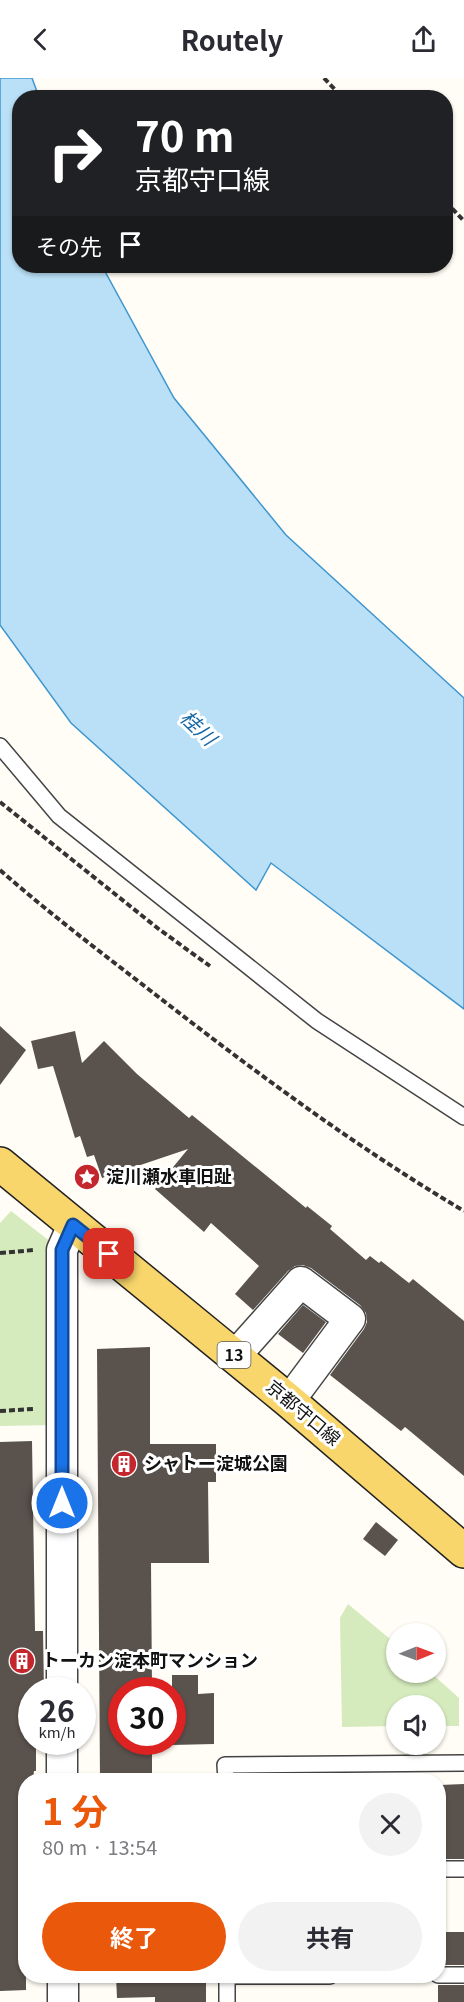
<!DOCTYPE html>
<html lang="ja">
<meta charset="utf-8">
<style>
:root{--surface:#fff;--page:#f2f2f3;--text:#2b2b33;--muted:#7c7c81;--accent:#ea580c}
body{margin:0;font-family:Georgia,"Noto Sans JP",serif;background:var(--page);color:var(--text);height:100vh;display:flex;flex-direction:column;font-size:22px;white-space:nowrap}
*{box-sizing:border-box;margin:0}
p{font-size:20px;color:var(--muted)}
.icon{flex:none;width:33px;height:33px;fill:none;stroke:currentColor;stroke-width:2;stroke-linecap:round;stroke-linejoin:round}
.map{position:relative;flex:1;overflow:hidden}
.panel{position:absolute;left:18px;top:1695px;width:428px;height:210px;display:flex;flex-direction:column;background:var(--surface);border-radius:24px;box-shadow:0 2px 4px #0004}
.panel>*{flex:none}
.top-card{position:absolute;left:12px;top:12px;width:441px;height:183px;border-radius:24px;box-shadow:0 2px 4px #0004;background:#202124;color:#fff;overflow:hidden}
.needle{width:39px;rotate:89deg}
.fabs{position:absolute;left:386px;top:1545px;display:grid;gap:12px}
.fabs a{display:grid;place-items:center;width:60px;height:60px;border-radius:50%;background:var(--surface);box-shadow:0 2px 4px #0004;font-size:30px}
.speed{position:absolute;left:18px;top:1599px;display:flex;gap:12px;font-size:30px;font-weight:700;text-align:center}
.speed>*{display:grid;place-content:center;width:78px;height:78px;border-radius:50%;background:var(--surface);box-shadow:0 2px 4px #0004;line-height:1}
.speed small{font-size:15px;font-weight:400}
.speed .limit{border:9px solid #d22;background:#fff;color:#111}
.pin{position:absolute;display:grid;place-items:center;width:51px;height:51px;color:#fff;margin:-26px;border-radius:12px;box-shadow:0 3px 9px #0006}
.me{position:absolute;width:66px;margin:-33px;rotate:0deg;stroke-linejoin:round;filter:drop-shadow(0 0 4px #0008)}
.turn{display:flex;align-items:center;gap:21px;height:126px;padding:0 24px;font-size:27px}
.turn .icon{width:78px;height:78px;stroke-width:2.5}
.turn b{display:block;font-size:42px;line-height:51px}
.then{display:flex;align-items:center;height:57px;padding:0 24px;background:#0003;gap:12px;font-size:22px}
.round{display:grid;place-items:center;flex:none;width:63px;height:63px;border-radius:32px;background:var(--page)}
.summary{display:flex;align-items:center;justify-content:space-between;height:102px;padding:0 24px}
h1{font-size:36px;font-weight:700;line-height:45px;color:var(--accent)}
.button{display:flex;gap:12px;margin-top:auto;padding:12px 24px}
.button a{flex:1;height:69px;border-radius:36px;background:var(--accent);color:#fff;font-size:24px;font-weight:700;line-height:69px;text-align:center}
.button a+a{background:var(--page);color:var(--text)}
header{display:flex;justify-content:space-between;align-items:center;height:78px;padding:0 24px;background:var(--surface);font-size:27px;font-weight:700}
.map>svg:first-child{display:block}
</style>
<header><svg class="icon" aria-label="back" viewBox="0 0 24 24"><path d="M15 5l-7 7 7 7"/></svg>Routely<svg class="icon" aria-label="share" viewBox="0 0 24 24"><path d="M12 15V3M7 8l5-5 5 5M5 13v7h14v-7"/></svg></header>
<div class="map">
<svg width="464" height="1924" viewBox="0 0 464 1924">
<rect width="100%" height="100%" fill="#fffdf5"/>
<!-- green -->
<g fill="#d5ebbd">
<path d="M11 1133 56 1168 53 1347 0 1348V1145Z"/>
<path d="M348 1526 396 1566V1594L431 1595 459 1620V1648H435V1628H396V1648L342 1649 340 1540Z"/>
</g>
<!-- water -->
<path fill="#b9e0f7" stroke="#3f96cf" stroke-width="1.5" d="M0 0H32L39 19 20 20V188H102L174 320 286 457 464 620V931L271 785 256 812 71 645 0 547Z"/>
<!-- building -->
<g fill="#5a524d">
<path d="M0 948 26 972 0 1007Z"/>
<path d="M75 953 82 985 104 963 137 996 189 1040 192 1037 306 1130 307 1128 332 1148 330 1151 366 1182 370 1178 379 1185 381 1183 409 1205 413 1201 464 1243V1398L405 1349 401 1353 330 1297 364 1251 367 1244 366 1235 360 1227 311 1190 303 1187 295 1188 288 1193 253 1232 235 1216 259 1188 211 1145 204 1154 155 1111 188 1071 102 1100 94 1077 87 1079 80 1058 75 1060 53 988 38 991 31 963Z"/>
<path d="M303 1227 326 1244 303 1275 278 1256Z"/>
<path d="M150 1269V1366H216V1404H208L209 1485H151L152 1612H122V1664H152V1702H100L97 1271Z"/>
<path d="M32 1363 35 1553H43L44 1612H32V1664H36V1693H34L33 1702H26V1912L0 1913V1364Z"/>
<path d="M376 1444 398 1462 385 1478 363 1461Z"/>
<path d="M172 1597H198V1616L214 1615V1666L172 1667Z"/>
<path d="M464 1706V1781H438L440 1707Z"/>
<rect x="438" y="1854" width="26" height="33"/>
<path d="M116 1898H206V1924H155V1919L117 1920Z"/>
<rect x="438" y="1907" width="26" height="17"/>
</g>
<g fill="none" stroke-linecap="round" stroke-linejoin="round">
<!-- service casing -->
<g stroke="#444" stroke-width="18">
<g id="service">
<path d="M0 668 59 738 317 943 464 1039"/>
<path d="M226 1702 225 1687 464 1685"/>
<path d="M438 1791H464"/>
<path d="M438 1897H464"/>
<path d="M227 1898H330"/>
<path d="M227 1924V1898"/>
</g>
</g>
<!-- minor casing -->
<g stroke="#444" stroke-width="33">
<g id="minor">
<path d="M235 1278 301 1204 350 1241 289 1323"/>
<path d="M62 1612V1172L73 1147"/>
<path d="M62 1664V1702"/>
<path d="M63 1898V1924"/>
</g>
</g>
<!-- primary casing -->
<g stroke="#222" stroke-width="36">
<path id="primary" d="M0 1086 289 1323 464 1473"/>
</g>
<!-- path -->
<g stroke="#333" stroke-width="4" stroke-dasharray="6 3" stroke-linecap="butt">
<path d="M324 0 343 20"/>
<path d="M446 124 464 143"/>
<path d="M0 724 160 852 210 888"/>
<path d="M0 792C50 836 103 876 156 917 255 994 356 1069 464 1133"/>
<path d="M0 1175 34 1172"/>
<path d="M0 1333 33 1331"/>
</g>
<!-- service -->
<use href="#service" stroke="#fff" stroke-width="15"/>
<!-- minor -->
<use href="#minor" stroke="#fff" stroke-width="30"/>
<!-- primary -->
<use href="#primary" stroke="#f9d66b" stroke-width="33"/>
</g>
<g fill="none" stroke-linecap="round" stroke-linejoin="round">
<!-- route casing -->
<g stroke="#114b97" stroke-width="15">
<path id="route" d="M62 1425V1172L73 1147 109 1176"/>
</g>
<!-- route -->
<use href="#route" stroke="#1a73e8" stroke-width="10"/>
</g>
<!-- icons -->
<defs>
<g id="sight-disc" transform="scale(1.35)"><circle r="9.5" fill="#c4262e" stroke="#fff"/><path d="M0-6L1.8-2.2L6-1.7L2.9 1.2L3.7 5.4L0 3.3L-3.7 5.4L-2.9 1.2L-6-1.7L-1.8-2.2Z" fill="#fff"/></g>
<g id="building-disc" transform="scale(1.35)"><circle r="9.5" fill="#c4262e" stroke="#fff"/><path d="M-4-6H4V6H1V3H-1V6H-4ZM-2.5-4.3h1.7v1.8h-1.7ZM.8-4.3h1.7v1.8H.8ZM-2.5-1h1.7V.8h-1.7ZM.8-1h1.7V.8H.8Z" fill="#fff"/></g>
</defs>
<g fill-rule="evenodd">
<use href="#sight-disc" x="87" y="1099"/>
<use href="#building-disc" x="124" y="1386"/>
<use href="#building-disc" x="22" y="1583"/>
</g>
<g text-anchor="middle" stroke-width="6" stroke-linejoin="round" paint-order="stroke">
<!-- shield labels -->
<rect fill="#fff" stroke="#585858" stroke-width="1.5" x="217.5" y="1264" width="33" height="26" rx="4.5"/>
<g font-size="16" font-weight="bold" fill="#111">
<text x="234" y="1283">13</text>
</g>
<!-- poi labels -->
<g font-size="18" font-weight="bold" fill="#111" stroke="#fff" text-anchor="start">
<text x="106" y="1105">淀川瀬水車旧趾</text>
<text x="144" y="1392">シャトー淀城公園</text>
<text x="42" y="1589">トーカン淀本町マンション</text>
</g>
<!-- street labels -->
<g font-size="18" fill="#111" stroke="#fff">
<text transform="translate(303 1335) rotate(40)" y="6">京都守口線</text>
</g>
<!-- water labels -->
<g font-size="20" font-style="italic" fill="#1768a6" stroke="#fff">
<text transform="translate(198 650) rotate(44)" y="7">桂川</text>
</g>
</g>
</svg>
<div class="fabs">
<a><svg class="needle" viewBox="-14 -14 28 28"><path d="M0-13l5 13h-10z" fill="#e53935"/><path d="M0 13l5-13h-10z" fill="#7c7c81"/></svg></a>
<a><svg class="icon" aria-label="sound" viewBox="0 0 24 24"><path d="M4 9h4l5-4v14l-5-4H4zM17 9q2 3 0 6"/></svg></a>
</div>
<div class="speed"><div>26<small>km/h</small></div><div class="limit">30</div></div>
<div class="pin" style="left:109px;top:1176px;background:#d93025"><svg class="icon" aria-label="arrive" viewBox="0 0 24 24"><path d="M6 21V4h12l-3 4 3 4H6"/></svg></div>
<svg class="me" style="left:62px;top:1425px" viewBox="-20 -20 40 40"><circle r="17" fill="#1a73e8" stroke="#fff" stroke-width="3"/><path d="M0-11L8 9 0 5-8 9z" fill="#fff"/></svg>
<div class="top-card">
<div class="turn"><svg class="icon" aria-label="right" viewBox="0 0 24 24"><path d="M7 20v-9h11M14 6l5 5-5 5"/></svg><div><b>70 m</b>京都守口線</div></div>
<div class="then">その先<svg class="icon" aria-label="arrive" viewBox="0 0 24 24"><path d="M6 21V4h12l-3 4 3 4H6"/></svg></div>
</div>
<section class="panel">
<div class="summary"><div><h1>1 分</h1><p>80 m · 13:54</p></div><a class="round"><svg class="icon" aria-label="close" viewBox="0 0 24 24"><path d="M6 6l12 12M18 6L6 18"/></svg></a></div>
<div class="button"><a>終了</a><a>共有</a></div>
</section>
</div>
